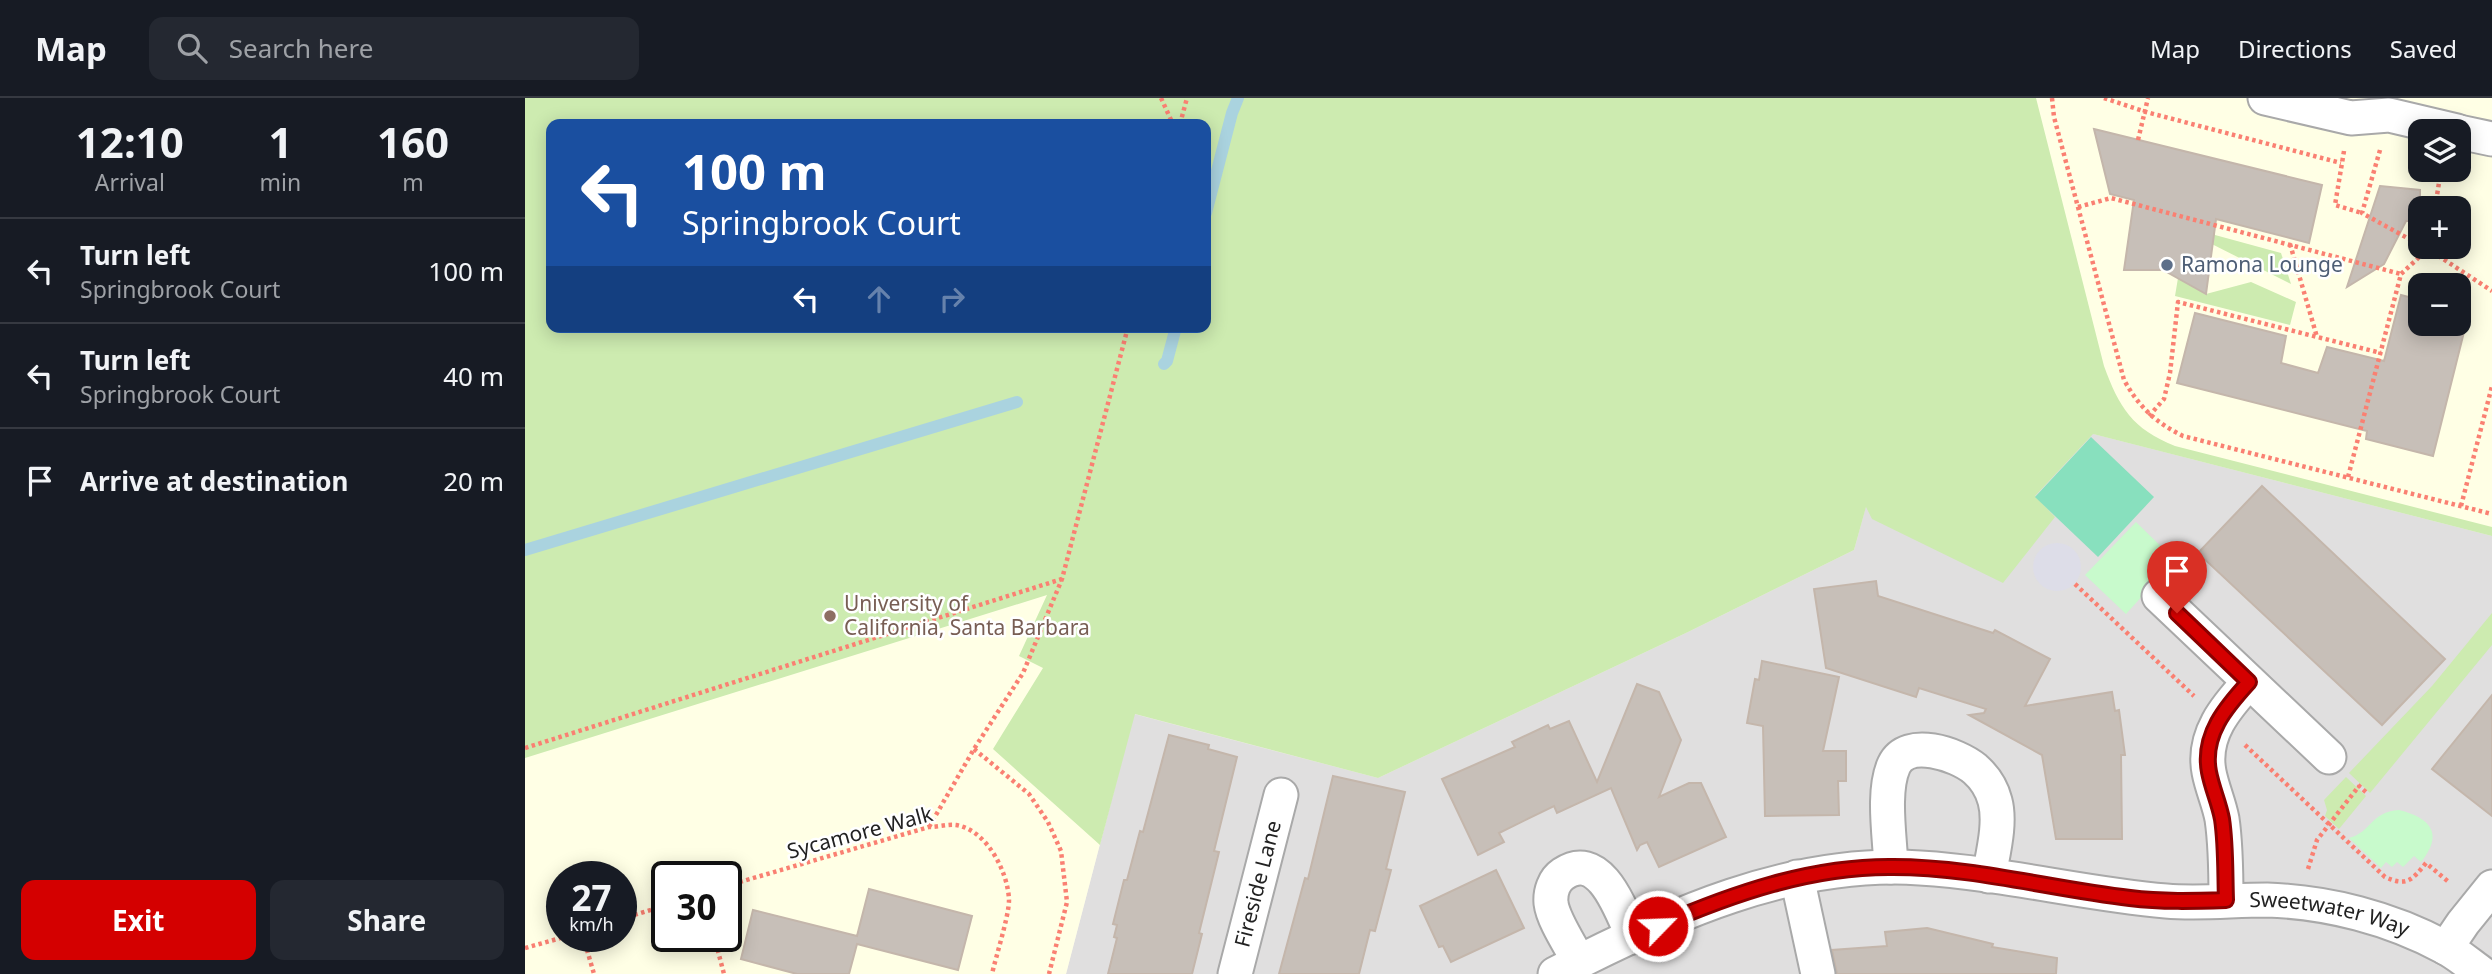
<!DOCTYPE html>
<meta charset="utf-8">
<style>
:root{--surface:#171b24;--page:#242831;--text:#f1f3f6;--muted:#9ea1a6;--line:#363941;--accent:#d40000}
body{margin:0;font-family:"Noto Sans",sans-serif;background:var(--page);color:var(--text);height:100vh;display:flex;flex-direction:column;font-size:26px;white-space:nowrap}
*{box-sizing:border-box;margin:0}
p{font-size:23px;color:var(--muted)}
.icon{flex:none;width:38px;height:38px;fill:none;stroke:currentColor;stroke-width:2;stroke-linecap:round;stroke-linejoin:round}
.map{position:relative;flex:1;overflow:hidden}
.sheet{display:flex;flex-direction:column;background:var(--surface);width:525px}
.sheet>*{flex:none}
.hud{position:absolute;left:21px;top:21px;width:665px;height:214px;border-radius:14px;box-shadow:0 4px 18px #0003;background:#1a4fa0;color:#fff;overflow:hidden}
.buttons{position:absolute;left:1883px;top:21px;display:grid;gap:14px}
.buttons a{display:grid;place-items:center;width:63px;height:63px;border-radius:14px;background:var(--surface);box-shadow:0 4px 18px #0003;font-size:35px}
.speed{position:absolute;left:21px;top:763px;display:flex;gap:14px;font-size:35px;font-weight:700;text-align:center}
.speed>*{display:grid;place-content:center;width:91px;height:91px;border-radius:50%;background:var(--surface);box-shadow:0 4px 18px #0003;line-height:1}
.speed small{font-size:18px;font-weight:400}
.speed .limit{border:4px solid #111;border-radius:10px;background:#fff;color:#111}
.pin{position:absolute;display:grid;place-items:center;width:60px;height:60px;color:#fff;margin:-72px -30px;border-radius:50% 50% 50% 0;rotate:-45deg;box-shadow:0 0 7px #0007}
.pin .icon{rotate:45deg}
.me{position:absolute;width:77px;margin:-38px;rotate:66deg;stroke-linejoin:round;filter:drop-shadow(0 0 5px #0008)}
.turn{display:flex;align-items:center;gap:24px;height:147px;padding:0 21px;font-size:32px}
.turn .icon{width:91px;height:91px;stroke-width:2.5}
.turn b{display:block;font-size:49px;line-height:60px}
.lanes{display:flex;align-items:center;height:66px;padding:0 21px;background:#0003;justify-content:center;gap:35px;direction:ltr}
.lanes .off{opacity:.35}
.eta{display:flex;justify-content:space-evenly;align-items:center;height:119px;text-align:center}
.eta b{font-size:42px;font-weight:700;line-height:49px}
.button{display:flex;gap:14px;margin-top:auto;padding:14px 21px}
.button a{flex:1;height:80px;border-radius:14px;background:var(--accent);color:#fff;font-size:28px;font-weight:700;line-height:80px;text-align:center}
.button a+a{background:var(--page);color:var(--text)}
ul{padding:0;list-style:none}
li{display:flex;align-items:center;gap:21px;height:105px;padding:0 21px;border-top:2px solid var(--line)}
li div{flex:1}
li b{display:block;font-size:26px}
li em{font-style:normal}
header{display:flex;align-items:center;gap:42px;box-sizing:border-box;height:98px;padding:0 35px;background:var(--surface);border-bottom:2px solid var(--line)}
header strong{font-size:33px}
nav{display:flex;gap:38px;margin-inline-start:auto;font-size:24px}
.search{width:490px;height:63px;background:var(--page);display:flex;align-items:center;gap:18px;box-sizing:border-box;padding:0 24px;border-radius:14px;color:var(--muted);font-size:26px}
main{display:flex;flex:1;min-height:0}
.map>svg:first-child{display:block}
</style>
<header>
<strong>Map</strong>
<div class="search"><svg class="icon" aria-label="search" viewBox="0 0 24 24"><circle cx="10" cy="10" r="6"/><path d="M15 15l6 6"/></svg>Search here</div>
<nav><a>Map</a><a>Directions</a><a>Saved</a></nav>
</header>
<main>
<section class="sheet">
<div class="eta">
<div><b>12:10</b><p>Arrival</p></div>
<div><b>1</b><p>min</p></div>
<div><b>160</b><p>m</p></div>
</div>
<ul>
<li><svg class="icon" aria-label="left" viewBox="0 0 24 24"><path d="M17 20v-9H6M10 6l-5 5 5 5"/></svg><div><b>Turn left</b><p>Springbrook Court</p></div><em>100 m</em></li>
<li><svg class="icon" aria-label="left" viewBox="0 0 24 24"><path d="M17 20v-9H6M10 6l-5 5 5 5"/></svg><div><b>Turn left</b><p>Springbrook Court</p></div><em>40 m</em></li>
<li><svg class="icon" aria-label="arrive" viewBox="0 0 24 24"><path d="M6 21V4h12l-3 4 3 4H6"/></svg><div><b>Arrive at destination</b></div><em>20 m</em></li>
</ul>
<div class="button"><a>Exit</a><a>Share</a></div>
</section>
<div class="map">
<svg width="1967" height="876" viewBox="0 0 1967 876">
<rect width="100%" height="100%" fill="#f2efe9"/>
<!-- residential -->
<path fill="#e0dfdf" d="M1367 314 1537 328 1967 438V876H541L609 616 853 680 1163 534 1329 452Z"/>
<!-- education -->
<path fill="#ffffe5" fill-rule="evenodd" d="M0 0H1967V433L1537 328 609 616 541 876H0ZM26 26H681V229H26ZM1895 33H1934V72H1895ZM1895 110H1934V149H1895ZM1895 187H1934V226H1895ZM37 779H96V838H37ZM142 779H201V838H142Z"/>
<!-- grass -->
<g fill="#cdebb0" fill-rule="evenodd">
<path d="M0 0H1511L1579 268C1594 309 1607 331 1650 348L1967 429V438L1568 336 1510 398 1530 419 1478 485 1347 421 1341 409 1329 452 1163 534 853 680 610 616 575 747 468 651 518 570 494 558 522 497 0 660ZM26 26H681V229H26Z"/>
<path d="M1668 131 1756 155 1766 186 1665 135Z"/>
<path d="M1653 180 1681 196 1726 184 1771 204 1765 227 1650 198Z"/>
<path d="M1967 515V547L1845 695 1824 675 1907 588Z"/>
<path d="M1821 679 1841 698 1814 731 1800 718 1802 712 1799 702Z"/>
</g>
<!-- park -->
<g fill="#c8facc">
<path d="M1611 424 1650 462 1601 516 1560 477Z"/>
<path d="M1874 712C1906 720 1919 736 1896 764L1889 758 1878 769 1872 764 1867 769 1861 764 1856 770 1824 740C1847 734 1845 714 1874 712Z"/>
</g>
<!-- pitch -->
<path fill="#88e0be" d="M1566 339 1629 399 1573 459 1510 399Z"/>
<!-- plaza -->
<circle fill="#dddde8" cx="1532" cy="469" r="24"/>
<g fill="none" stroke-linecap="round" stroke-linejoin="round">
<!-- stream -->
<g stroke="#aad3df" stroke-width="12">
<path d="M681 115 707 15 713 0"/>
<path d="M639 266 642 263 651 229"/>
<path d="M0 452 492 304"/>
</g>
</g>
<!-- building -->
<g fill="#c7bfb8" stroke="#c4b6ab" stroke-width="2">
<path d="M1569 31 1797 87 1784 145 1691 121 1681 196 1638 172H1599L1609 102 1585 96Z"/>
<path d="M1855 88 1895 92V123H1881L1859 166 1822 189Z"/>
<path d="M1876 197 1895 202V226H1934V211L1944 214 1908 358 1841 341 1842 333 1652 285 1670 215 1761 238 1756 265 1793 275 1802 249 1859 263Z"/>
<path d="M1737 388 1920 561 1857 627 1673 455Z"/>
<path d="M1351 483 1353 498 1468 535 1470 532 1525 561 1500 608 1587 594 1590 613 1594 612 1600 657H1596L1597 741H1531L1517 657 1444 617 1459 615 1461 611 1394 590 1391 599 1301 570 1289 491Z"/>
<path d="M1237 563 1314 579 1298 653H1321V683H1313L1314 717 1240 718 1238 628 1222 625 1230 581 1234 582Z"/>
<path d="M1112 586 1134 594 1156 642 1134 699 1164 685H1176L1201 739 1134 769 1122 744 1115 747 1112 752 1086 690 1032 715 1029 708 974 735 979 744 953 757 917 681 990 649 987 644 1023 627 1025 631 1044 623 1072 684Z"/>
<path d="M1967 597V718L1907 671Z"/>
<path d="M644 637 684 647 683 651 712 659 689 753 694 754 674 835 677 836 667 876H583L592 840 589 839 592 827 588 826 599 782H602L615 733 618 734Z"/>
<path d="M808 678 880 694 861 771 866 772 850 833 845 832 834 876H754L780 780 783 781Z"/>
<path d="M971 772 999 830 926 864 918 848 914 849 895 808Z"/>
<path d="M344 791 447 818 433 872 332 846 324 876H272L216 861 228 812 332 838Z"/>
<path d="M1402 830 1468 846 1467 849 1532 860 1531 876H1312L1307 852 1362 848 1360 834Z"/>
</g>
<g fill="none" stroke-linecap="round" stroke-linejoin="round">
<!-- minor casing -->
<g stroke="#a9a9a9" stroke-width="37">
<g id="minor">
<path d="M1740 0 1826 20 1864 17 1932 33"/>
<path d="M1934 34 1967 41"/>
<path d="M1634 498 1804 659"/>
<path d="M1366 769C1365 740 1357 693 1369 667 1382 639 1432 656 1450 671 1459 679 1467 691 1470 703 1476 725 1468 755 1464 778"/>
<path d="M1272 779 1293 876"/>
<path d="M1701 802C1701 775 1701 748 1697 721 1694 705 1687 690 1684 674 1677 637 1701 609 1724 584"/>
<path d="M1921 850 1938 825 1967 789"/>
<path d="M1054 864C1046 848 1028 822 1026 805 1025 794 1029 782 1038 776 1076 750 1097 815 1108 839"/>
<path id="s1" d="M710 876 756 697"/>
<path id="s2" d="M1030 876C1142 818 1267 761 1395 770 1478 775 1559 796 1641 803 1674 806 1708 802 1742 802 1803 804 1865 820 1919 849 1933 856 1945 867 1958 876"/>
</g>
</g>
<!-- path -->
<g stroke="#fa8072" stroke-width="4.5" stroke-dasharray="3.5 3.5" stroke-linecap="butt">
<path d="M636 0 647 24 653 26"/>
<path d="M1527 0 1529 19 1599 282C1614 309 1630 324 1658 338L1967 416"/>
<path d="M1579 0 1621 14 1816 65"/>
<path d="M655 26 662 0"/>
<path d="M1613 42 1623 0"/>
<path d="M1855 52 1837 115 1895 147"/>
<path d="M1819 53 1810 107 1837 115"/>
<path d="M1553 109 1586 100 1876 176"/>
<path d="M1910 110 1916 72"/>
<path d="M1765 146 1792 239"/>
<path d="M1903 149V151L1967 193"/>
<path d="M1624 318 1639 301 1645 275 1653 204 1856 255"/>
<path d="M1823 379 1876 176 1903 151 1898 149"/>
<path d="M1936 408 1967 288"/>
<path d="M1550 486 1669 598"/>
<path d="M1720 647 1860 779C1882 789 1887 782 1901 765L1925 785"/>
<path d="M0 650 537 481"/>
<path d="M449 651 504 696 523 724 536 753 542 804 524 876"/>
<path d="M1833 687 1843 696"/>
<path d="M404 729 449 651 498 575 537 481 603 229"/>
<path d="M1783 771 1792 742 1834 688"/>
<path d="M201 788 404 729C413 729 423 726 431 727 462 732 483 774 484 802 484 818 471 858 467 876"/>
<path d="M96 821 142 807"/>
<path d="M58 838 69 876"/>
<path d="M189 838 199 876"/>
<path d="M0 850 43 838"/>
</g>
<!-- minor -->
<use href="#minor" stroke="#fff" stroke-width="33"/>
</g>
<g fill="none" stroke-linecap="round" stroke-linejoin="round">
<!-- route casing -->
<g stroke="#8a0000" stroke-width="18">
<path id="route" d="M1133 828C1207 796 1286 768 1368 769 1448 769 1526 791 1605 800 1637 804 1669 803 1701 802 1700 775 1701 748 1697 721 1694 705 1687 690 1684 674 1677 637 1701 609 1724 584L1652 515"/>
</g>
<!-- route -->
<use href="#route" stroke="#d40000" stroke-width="12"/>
</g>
<!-- markers -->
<circle fill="#5c6f8a" stroke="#fff" stroke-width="2.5" cx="1642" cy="167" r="7"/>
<circle fill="#8d6e63" stroke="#fff" stroke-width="2.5" cx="305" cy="518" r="7"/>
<g text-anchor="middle" stroke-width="5" stroke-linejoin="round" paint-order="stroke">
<!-- service labels -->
<g font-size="21" fill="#4e5e75" stroke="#fff" text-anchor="start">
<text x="1656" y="174">Ramona Lounge</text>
</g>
<!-- education labels -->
<g font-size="21" fill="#785e54" stroke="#fff" text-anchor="start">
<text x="319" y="513">University of<tspan x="319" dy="24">California, Santa Barbara</tspan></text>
</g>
<!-- street labels -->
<g font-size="21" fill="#222" stroke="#fff">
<text transform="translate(335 735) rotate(-15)" y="7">Sycamore Walk</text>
<text dy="7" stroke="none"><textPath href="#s1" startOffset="93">Fireside Lane</textPath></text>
<text dy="7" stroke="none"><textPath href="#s2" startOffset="798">Sweetwater Way</textPath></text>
</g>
</g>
</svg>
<div class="buttons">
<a><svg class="icon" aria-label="layers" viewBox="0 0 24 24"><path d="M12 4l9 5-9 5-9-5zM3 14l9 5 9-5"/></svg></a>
<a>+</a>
<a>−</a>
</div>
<div class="speed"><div>27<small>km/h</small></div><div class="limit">30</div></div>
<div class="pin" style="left:1652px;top:515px;background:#d93025"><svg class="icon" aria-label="arrive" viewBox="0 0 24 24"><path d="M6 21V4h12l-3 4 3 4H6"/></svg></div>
<svg class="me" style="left:1133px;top:828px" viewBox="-20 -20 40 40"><circle r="17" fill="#d40000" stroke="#fff" stroke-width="3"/><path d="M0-11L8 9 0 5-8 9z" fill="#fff"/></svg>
<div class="hud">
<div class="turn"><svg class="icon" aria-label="left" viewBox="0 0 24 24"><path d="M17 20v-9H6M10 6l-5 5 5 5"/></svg><div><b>100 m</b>Springbrook Court</div></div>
<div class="lanes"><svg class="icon" aria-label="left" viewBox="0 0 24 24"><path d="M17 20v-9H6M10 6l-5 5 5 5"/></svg><svg class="icon off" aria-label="ahead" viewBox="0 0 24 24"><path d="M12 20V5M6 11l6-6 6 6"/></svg><svg class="icon off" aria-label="right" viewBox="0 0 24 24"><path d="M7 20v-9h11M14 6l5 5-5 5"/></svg></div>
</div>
</div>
</main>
